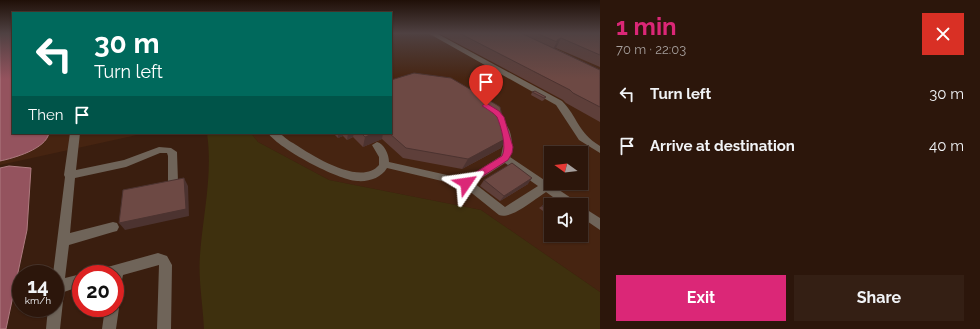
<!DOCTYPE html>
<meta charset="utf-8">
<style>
:root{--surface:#2c160b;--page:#341f14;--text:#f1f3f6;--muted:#a69f9d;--line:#48352c;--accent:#db2777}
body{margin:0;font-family:Raleway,sans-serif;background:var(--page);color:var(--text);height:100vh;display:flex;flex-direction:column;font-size:15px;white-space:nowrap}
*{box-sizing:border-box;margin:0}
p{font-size:13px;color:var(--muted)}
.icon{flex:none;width:22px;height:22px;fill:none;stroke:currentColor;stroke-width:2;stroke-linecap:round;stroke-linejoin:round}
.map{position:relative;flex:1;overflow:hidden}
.details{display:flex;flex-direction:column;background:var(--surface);width:380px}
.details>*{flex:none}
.guide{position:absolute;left:12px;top:12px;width:380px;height:122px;border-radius:0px;box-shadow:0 1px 3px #0004,0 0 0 1px var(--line);background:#00695c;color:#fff;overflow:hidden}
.needle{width:26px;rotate:285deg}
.fabs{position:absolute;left:544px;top:146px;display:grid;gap:8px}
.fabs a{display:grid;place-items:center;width:44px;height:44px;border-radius:0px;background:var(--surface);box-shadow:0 1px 3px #0004,0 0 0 1px var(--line);font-size:20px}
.speed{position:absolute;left:12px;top:265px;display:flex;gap:8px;font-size:20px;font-weight:700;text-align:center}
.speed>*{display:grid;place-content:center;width:52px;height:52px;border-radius:50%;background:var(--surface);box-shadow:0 1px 3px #0004,0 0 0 1px var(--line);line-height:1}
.speed small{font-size:10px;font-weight:400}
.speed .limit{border:6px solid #d22;background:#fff;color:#111}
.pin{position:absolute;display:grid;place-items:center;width:34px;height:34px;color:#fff;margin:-41px -17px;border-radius:50% 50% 50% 0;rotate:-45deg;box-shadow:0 0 4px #0007}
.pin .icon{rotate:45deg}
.me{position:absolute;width:44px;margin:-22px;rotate:58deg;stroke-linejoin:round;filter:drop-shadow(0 0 3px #0008)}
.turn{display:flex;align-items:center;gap:14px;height:84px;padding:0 16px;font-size:18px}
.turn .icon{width:52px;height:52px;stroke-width:2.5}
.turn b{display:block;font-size:28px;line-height:34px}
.then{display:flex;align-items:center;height:38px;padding:0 16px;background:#0003;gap:8px;font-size:15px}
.round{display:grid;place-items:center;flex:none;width:42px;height:42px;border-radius:0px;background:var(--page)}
.head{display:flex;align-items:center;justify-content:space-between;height:68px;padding:0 16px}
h1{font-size:24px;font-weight:700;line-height:30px;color:var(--accent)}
.button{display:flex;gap:8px;margin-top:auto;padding:8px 16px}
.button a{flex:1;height:46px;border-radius:0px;background:var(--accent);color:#fff;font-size:16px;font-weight:700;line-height:46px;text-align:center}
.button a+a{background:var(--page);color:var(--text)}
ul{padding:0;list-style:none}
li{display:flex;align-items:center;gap:12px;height:52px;padding:0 16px}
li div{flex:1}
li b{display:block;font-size:15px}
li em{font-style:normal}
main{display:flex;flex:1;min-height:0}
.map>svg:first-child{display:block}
</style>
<main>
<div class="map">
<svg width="600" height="329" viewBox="0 0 600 329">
<rect width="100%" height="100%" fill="#3a1e0f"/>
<!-- built -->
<g fill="#462411" fill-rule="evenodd">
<path d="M391 33H600V292L481 210 329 180 258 142 251 133H391ZM551 153H581V183H551ZM551 205H581V235H551Z"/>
<path d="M49 133H146L0 165V161L11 158 48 138Z"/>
</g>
<!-- green -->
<path fill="#3e300e" d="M207 133H251L258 142 329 180 481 210 600 292V329H204C203 306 198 278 200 255 203 214 213 175 207 133Z"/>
<!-- water -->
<g fill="#94535e" stroke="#ae7b80">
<path d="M0 33H13V133H49C46 149 14 158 0 161Z"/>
<path d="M9 166 31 168 27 230 6 329H0V168Z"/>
</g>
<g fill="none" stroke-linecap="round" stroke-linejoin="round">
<!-- minor -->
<g fill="#6f6459" fill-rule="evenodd">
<path d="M428 33H436L562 101C578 117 577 132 600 146V153L579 140 556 105Z"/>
<path d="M503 123C512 126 514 149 510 157L577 202 579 205H564L546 192C535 199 511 220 499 215L463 186 387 168C381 178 369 182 357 181 338 180 279 149 268 133 271 133 275 132 278 133 282 134 288 141 293 143 311 155 361 187 379 165V157L372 145 377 142C384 144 389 154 389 162L465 179 501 156 503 146 499 126ZM505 163 538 186 505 207 474 183Z"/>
<path d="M70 133H80L76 170 124 160 159 147 171 148 177 152 178 182 177 185H169L168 182V156L167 153H160L126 167 75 178 70 233 113 222 117 223 119 227 117 231 113 232 69 245 65 278 81 274H82L81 286 64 292 60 329H46L48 308H55V274H53L65 177 64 175Z"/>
<path d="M581 206 600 218V230L581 217Z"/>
<path d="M158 253 167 256 172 265 171 329H157L159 265 123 275 120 290 115 292V274H97L99 270 104 268Z"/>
<path d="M115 302 119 308 116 329H102L105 308H115Z"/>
</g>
</g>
<!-- wall -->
<g fill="#5e3f3a">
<path d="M438 33H600V67L556 48H554L600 70V122L566 103 563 100Z"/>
<path d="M532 92 546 97 544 100 542 101 531 95Z"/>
<path d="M333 133H391L501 148 462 169 403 158 382 139 363 147 353 137 347 140 343 136 338 138Z"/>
<path d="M484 180 528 184 500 201 480 186Z"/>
<path d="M551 205V217L539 208 542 206Z"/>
</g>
<!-- shaded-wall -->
<g fill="#4c3330">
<path d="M561 38 556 48 553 49 557 42V40Z"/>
<path d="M338 133H343V136L338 138Z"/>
<path d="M348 133H354L353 137 347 140Z"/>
<path d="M375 133H383L382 139 363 147 365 137Z"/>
<path d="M507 138 501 148 462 169 468 159Z"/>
<path d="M184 178 188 186 189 216 125 230 119 223Z"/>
<path d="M532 178 528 184 500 201 504 196Z"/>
</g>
<!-- building -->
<g fill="#6d4944" stroke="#4c3330">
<path d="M459 33H521L600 70V107L573 93 570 90Z"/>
<path d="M536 33H600V55L561 38 557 40V42Z"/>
<path d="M414 73 451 78 497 105 500 107 507 138 468 159 406 148 389 133H391V80Z"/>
<path d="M535 91 546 97 544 98 532 92Z"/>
<path d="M361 133H375L365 137Z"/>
<path d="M512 163 532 178 504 196 484 180Z"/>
<path d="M184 178 186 209 119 223 123 190Z"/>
<path d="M554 198 563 205H551V213L542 206Z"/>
</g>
<!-- sky -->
<linearGradient id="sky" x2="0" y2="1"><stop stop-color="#201008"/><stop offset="0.42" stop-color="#4f4142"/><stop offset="1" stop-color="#4f4142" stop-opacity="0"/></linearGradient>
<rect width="600" height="79" fill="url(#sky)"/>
<!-- route -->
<path fill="#db2777" stroke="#8e194d" d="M486 103 499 111 504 117 513 147 512 153 508 160 466 187 463 185 461 183 463 180 502 156C507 148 501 126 497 117 494 113 488 110 484 107L482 106Z"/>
</svg>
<div class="fabs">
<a><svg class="needle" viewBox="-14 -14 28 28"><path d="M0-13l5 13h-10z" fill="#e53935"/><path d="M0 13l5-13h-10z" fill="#a69f9d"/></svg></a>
<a><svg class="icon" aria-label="sound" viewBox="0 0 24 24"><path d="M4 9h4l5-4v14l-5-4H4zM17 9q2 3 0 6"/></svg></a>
</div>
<div class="speed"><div>14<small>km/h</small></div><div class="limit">20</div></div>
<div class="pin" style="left:486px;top:106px;background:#d93025"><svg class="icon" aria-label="arrive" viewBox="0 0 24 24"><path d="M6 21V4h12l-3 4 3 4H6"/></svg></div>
<svg class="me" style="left:466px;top:183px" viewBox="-20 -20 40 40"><path d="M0-17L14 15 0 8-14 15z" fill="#db2777" stroke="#fff" stroke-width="4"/></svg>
<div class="guide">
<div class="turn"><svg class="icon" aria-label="left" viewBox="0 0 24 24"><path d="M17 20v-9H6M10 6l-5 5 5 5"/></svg><div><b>30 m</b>Turn left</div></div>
<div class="then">Then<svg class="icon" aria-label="arrive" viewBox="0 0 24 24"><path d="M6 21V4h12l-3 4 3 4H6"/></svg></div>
</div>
</div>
<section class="details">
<div class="head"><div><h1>1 min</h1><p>70 m · 22:03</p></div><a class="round" style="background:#d93025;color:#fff"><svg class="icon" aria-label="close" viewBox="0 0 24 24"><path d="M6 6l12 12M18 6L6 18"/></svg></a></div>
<ul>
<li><svg class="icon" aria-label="left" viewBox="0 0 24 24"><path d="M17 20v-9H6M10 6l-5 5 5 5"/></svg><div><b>Turn left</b></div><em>30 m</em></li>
<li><svg class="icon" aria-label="arrive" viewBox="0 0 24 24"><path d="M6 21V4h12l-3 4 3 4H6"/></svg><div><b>Arrive at destination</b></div><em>40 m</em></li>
</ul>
<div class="button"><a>Exit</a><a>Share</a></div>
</section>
</main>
